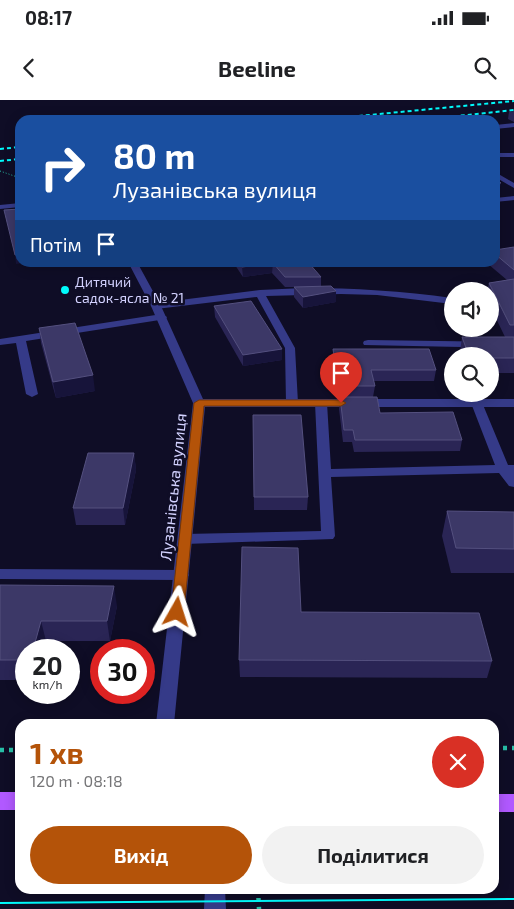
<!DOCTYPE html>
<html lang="uk">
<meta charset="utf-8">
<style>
:root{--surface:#fff;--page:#f2f2f2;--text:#202124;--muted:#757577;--accent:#b45309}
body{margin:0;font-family:"Exo 2",sans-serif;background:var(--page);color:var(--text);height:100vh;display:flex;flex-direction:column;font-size:19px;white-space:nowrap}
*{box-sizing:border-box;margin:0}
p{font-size:16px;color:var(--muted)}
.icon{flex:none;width:28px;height:28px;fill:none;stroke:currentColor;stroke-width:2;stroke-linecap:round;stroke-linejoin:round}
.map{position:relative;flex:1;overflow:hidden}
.side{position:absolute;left:15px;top:619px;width:484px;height:175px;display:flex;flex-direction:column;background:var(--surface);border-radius:15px;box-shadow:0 2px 12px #0003}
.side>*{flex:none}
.banner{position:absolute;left:15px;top:15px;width:485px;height:152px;border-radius:15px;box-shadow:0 2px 12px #0003;background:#1a4fa0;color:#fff;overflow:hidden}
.controls{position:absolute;left:444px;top:182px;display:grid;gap:10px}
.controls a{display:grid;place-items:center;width:55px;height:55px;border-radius:50%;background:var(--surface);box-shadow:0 2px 12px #0003;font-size:25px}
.speed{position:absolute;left:15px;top:539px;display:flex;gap:10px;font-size:25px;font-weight:700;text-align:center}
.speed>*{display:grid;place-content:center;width:65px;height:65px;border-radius:50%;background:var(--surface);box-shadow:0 2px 12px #0003;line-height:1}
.speed small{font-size:12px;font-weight:400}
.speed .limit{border:8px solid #d22;background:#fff;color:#111}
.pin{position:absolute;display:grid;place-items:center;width:42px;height:42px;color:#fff;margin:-51px -21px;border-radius:50% 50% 50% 0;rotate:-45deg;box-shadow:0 0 5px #0007}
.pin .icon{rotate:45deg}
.me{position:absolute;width:55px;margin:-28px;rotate:6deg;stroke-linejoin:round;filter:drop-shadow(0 0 4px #0008)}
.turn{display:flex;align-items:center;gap:18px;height:105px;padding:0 15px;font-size:22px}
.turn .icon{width:65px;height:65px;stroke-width:2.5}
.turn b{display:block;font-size:35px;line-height:42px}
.then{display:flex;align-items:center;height:48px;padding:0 15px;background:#0003;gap:10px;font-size:19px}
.round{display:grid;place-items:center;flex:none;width:52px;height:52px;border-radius:26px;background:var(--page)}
.overview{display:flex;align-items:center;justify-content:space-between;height:85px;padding:0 15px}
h1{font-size:30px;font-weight:700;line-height:38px;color:var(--accent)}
.action{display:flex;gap:10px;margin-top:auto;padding:10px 15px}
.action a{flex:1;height:58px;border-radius:30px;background:var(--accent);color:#fff;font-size:20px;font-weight:700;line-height:58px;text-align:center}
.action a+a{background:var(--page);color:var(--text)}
.status{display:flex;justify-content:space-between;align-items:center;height:35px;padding:0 25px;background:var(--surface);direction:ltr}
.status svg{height:14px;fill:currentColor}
header{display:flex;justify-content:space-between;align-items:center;height:65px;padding:0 15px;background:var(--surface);font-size:22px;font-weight:700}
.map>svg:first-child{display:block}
</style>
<div class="status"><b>08:17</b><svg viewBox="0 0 49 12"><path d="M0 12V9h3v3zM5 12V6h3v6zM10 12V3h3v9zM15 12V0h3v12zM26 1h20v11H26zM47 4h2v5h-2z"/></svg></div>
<header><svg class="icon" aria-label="back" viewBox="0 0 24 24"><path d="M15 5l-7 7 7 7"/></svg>Beeline<svg class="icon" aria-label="search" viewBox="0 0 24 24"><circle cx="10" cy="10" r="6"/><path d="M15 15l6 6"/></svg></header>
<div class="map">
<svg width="514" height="809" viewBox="0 0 514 809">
<rect width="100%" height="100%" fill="#0f0d26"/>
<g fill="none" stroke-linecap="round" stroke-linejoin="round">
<!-- path-far1 -->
<path stroke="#27bea7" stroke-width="1" stroke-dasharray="1 2" stroke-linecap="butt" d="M0 71 20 78"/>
<!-- path -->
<g stroke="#27bea7" stroke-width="4.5" stroke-dasharray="4 5" stroke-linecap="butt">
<path d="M494 648H514"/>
<path d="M0 650H20"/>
<path d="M258 789 259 809"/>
</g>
<!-- service -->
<g fill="#353a88" fill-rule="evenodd">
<path d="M514 23V27L495 29V25Z"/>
<rect x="495" y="53" width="19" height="4"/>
<path d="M514 96V100L495 102V98Z"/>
<path d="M304 188C354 188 403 191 452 198V204L377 195 341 194 266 196 295 248 298 303 292 307 286 303 285 248 257 197 156 209 151 206 156 203 260 190Z"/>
<path d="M162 214 167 217 166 219 26 241 38 294 32 297 26 294 16 243 0 245V239Z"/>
<path d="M368 240 514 242V248L364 245 363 243 364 241Z"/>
<path d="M321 299 327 303 331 369 495 365 471 303 473 300H481L508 365H514V387L509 386 499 373 331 377 335 436 333 439 185 444 180 442 178 439 180 436 185 434 321 431 315 303Z"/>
<path d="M0 469 181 470 186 471 189 475 186 479 181 480 0 479Z"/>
<path d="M205 789H225L226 809H204Z"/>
</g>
<!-- minor -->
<g fill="#353a88" fill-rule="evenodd">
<path d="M495 72 514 83V88L495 77Z"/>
<path d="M20 103V107L0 109V105Z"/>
<path d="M128 162H137L161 206 203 299H514V307H205L174 624H156L193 303 151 206Z"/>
</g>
<!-- primary -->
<g fill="#b159ff" fill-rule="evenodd">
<rect x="0" y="692" width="20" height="18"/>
<rect x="494" y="694" width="20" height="18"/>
</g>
<!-- tram -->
<path stroke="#00fbfd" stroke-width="2" d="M0 803 514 799"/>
<!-- rail -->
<g stroke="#00fbfd" stroke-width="2" stroke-dasharray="4 3" stroke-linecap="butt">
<path d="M317 20 514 1"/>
<path d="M419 20 514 10"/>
<path d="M0 49 20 47"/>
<path d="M0 61 20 59"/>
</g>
</g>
<!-- wall -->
<g fill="#2a2555">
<path d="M514 11V22L508 19 509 12Z"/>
<path d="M514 147V273H490V256H461L460 252 462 237H505L490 206V191H487L489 183 507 180 488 164V162H495V150Z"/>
<path d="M233 162H329V164L312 167 321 177V186L336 191V202L303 208 294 197V187H298H285L272 173 243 177Z"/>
<path d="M214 206 282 249V260L243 266 215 217Z"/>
<path d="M39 228 95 291 56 298 41 243Z"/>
<path d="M333 249 436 270 434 281H374L375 286 373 297H337L333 260Z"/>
<path d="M340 297 380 313 462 340 460 351 354 352 352 342H343L339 309Z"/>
<path d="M253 315 308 397 307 410H254Z"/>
<path d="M134 353 136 370 125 425H76L73 408Z"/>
<path d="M447 411 514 412V473H451L442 436Z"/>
<path d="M0 485 117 506 110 541H46L26 550V580H0Z"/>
<path d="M239 560 492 561 487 578 240 577Z"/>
</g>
<!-- shaded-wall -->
<g fill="#17143a">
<path d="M495 83H501L499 92 495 93Z"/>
<path d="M20 154V162H33L16 164 15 155Z"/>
<path d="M304 162H329V164L304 168Z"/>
<path d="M273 163 272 173 243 177 242 167Z"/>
<path d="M336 191V202L303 208V197Z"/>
<path d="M282 249V260L243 266V255Z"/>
<path d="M93 275 95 291 56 298 53 282Z"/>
<path d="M134 353 136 370 125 425 123 408Z"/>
<path d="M114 486 117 506 110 541 107 521Z"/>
<path d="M41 521 46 541 43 550H33Z"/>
</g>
<!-- building -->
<g fill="#3c3867" stroke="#54507f">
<path d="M495 79 501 83H495Z"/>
<path d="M20 109V154L15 155 4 110Z"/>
<path d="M514 147V170L495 154V150Z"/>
<path d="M239 162H308L321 177H285L273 163 242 167Z"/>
<path d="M514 179V225H510L489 183Z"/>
<path d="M331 186 336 191 303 197 294 187Z"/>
<path d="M251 201 282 249 243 255 214 206Z"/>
<path d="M75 223 93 275 53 282 39 228Z"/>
<path d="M462 237H514V258H490V256H469Z"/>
<path d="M333 249H429L436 270H371L375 286H338Z"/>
<path d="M340 297H377L380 313 453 312 462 340H355L353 330H344Z"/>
<path d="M253 315H301L308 397H254Z"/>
<path d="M88 353H134L123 408H73Z"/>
<path d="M447 411 514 412V449L456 448Z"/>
<path d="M242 447 298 448 301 512 479 513 492 561 239 560Z"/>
<path d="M0 485 114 486 107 521H41L33 550H26V560H0Z"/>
</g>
<!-- route -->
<path fill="#b45309" stroke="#753606" d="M199 300H341L346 303 341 306H204L184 512 182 516H172L171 512 194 303Z"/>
<!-- markers -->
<circle fill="#00fbfd" stroke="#0f0d26" stroke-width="2" cx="65" cy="190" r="5"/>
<g text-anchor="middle" stroke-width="5" stroke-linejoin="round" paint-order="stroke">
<!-- far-poi labels -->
<g font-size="14" fill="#d3d2ff" stroke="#0f0d26" text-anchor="start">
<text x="75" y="187">Дитячий<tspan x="75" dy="16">садок-ясла № 21</tspan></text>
</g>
<!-- street labels -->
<g font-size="16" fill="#d3d2ff" stroke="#0f0d26">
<text transform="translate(173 387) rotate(-84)" y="6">Лузанівська вулиця</text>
</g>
</g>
</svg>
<div class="controls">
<a><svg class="icon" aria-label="sound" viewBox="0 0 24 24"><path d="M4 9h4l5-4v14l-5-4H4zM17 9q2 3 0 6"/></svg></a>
<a><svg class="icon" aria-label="search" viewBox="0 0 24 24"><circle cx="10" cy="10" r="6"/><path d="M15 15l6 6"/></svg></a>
</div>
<div class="speed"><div>20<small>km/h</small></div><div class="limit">30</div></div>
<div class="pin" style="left:341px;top:303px;background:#d93025"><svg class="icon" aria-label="arrive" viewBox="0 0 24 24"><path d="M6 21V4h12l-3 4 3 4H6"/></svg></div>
<svg class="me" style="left:177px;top:512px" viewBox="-20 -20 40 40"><path d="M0-17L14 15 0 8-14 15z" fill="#b45309" stroke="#fff" stroke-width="4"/></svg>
<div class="banner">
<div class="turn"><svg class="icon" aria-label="right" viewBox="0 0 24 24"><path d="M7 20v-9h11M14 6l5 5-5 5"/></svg><div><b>80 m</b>Лузанівська вулиця</div></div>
<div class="then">Потім<svg class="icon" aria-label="arrive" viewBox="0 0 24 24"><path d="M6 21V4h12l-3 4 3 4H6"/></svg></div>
</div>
<section class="side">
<div class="overview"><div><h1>1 хв</h1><p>120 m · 08:18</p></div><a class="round" style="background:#d93025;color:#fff"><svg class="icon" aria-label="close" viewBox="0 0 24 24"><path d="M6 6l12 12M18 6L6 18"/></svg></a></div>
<div class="action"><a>Вихід</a><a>Поділитися</a></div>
</section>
</div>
